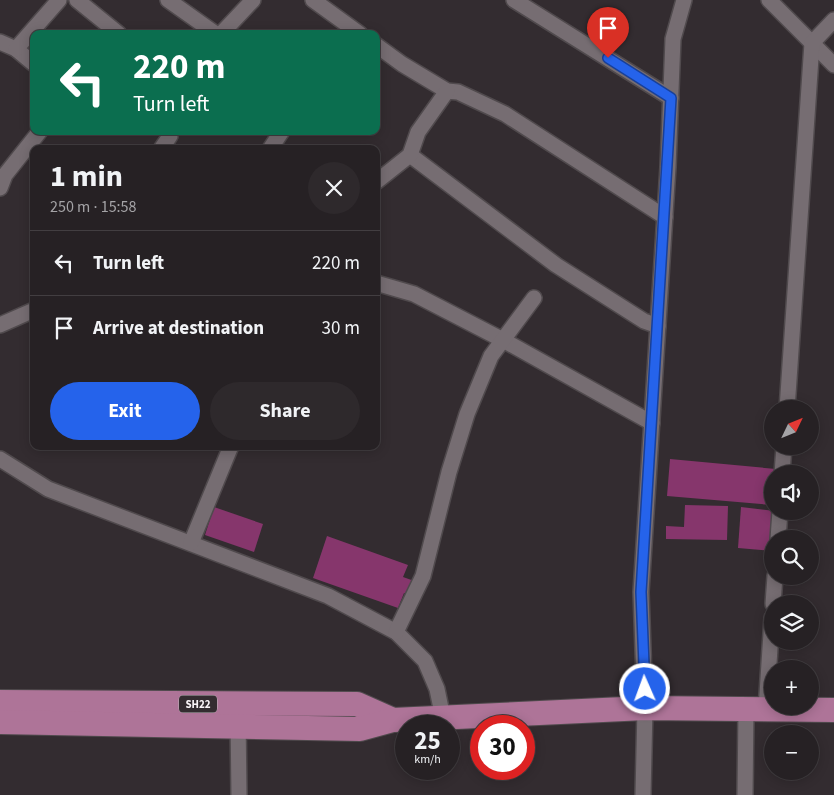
<!DOCTYPE html>
<meta charset="utf-8">
<style>
:root{--surface:#262124;--page:#2e292c;--text:#f1f3f6;--muted:#a4a3a6;--line:#423e41;--accent:#2563eb}
body{margin:0;font-family:"Source Sans 3",sans-serif;background:var(--page);color:var(--text);height:100vh;display:flex;flex-direction:column;font-size:19px;white-space:nowrap}
*{box-sizing:border-box;margin:0}
p{font-size:16px;color:var(--muted)}
.icon{flex:none;width:28px;height:28px;fill:none;stroke:currentColor;stroke-width:2;stroke-linecap:round;stroke-linejoin:round}
.map{position:relative;flex:1;overflow:hidden}
.panel{position:absolute;left:30px;top:145px;width:350px;height:305px;display:flex;flex-direction:column;background:var(--surface);border-radius:10px;box-shadow:0 2px 12px #0003,0 0 0 1px var(--line)}
.panel>*{flex:none}
.banner{position:absolute;left:30px;top:30px;width:350px;height:105px;border-radius:10px;box-shadow:0 2px 12px #0003,0 0 0 1px var(--line);background:#0b6e4f;color:#fff;overflow:hidden}
.needle{width:32px;rotate:47deg}
.controls{position:absolute;left:764px;top:400px;display:grid;gap:10px}
.controls a{display:grid;place-items:center;width:55px;height:55px;border-radius:50%;background:var(--surface);box-shadow:0 2px 12px #0003,0 0 0 1px var(--line);font-size:25px}
.speed{position:absolute;left:395px;top:715px;display:flex;gap:10px;font-size:25px;font-weight:700;text-align:center}
.speed>*{display:grid;place-content:center;width:65px;height:65px;border-radius:50%;background:var(--surface);box-shadow:0 2px 12px #0003,0 0 0 1px var(--line);line-height:1}
.speed small{font-size:12px;font-weight:400}
.speed .limit{border:8px solid #d22;background:#fff;color:#111}
.pin{position:absolute;display:grid;place-items:center;width:42px;height:42px;color:#fff;margin:-51px -21px;border-radius:50% 50% 50% 0;rotate:-45deg;box-shadow:0 0 5px #0007}
.pin .icon{rotate:45deg}
.me{position:absolute;width:55px;margin:-28px;rotate:358deg;stroke-linejoin:round;filter:drop-shadow(0 0 4px #0008)}
.turn{display:flex;align-items:center;gap:18px;height:105px;padding:0 20px;font-size:22px}
.turn .icon{width:65px;height:65px;stroke-width:2.5}
.turn b{display:block;font-size:35px;line-height:42px}
.round{display:grid;place-items:center;flex:none;width:52px;height:52px;border-radius:26px;background:var(--page)}
.headline{display:flex;align-items:center;justify-content:space-between;height:85px;padding:0 20px}
h1{font-size:30px;font-weight:700;line-height:38px}
.action{display:flex;gap:10px;margin-top:auto;padding:10px 20px}
.action a{flex:1;height:58px;border-radius:30px;background:var(--accent);color:#fff;font-size:20px;font-weight:700;line-height:58px;text-align:center}
.action a+a{background:var(--page);color:var(--text)}
ul{padding:0;list-style:none}
li{display:flex;align-items:center;gap:15px;height:65px;padding:0 20px;border-top:1px solid var(--line)}
li div{flex:1}
li b{display:block;font-size:19px}
li em{font-style:normal}
.map>svg:first-child{display:block}
</style>
<div class="map">
<svg width="834" height="795" viewBox="0 0 834 795">
<rect width="100%" height="100%" fill="#332c30"/>
<!-- building -->
<g fill="#86366c">
<path d="M670 459 776 469V474H772V505L667 496Z"/>
<path d="M685 505 728 506 727 540 666 539V526L684 527Z"/>
<path d="M214 507 263 524 254 552 205 535Z"/>
<path d="M741 507 775 511 772 551 738 548Z"/>
<path d="M327 536 408 565 403 577 417 582 412 596 404 593 398 608 313 578Z"/>
</g>
<g fill="none" stroke-linecap="round" stroke-linejoin="round">
<!-- minor casing -->
<g stroke="#504a4d" stroke-width="18">
<g id="minor">
<path d="M77 0 119 34"/>
<path d="M168 0 216 34"/>
<path d="M313 0 360 34"/>
<path d="M514 0 671 98"/>
<path d="M769 0 834 65"/>
<path d="M221 34 253 0"/>
<path d="M0 42 16 49 34 64"/>
<path d="M376 45 402 64 447 91 458 92 505 114 665 217"/>
<path d="M16 49 59 0"/>
<path d="M161 149 170 136"/>
<path d="M270 149 282 131"/>
<path d="M410 155 556 265 644 321 658 326"/>
<path d="M376 182 410 155 418 132 447 91"/>
<path d="M0 188 5 175 40 131"/>
<path d="M376 283 414 294 503 340 652 423"/>
<path d="M0 325 34 310"/>
<path d="M787 409 812 43 834 20"/>
<path d="M0 459 48 489 328 596 396 632 425 661 437 689 443 718"/>
<path d="M782 474 784 446"/>
<path d="M778 539 780 511"/>
<path d="M191 543 231 446"/>
<path d="M773 604 775 576"/>
<path d="M396 632 423 576 449 472 467 414 491 356 534 298"/>
<path d="M766 709 772 618"/>
<path d="M238 718 239 795"/>
<path d="M643 795 645 708 641 592 668 167 673 39 684 0"/>
<path d="M745 795 746 709"/>
</g>
</g>
<!-- primary casing -->
<g stroke="#504a4d" stroke-width="26">
<g id="primary">
<path d="M0 702 357 704 393 720"/>
<path d="M0 722 360 729 393 720 645 708 834 710"/>
</g>
</g>
<!-- minor -->
<use href="#minor" stroke="#766d72" stroke-width="15"/>
<!-- primary -->
<use href="#primary" stroke="#ae7498" stroke-width="24"/>
</g>
<g fill="none" stroke-linecap="round" stroke-linejoin="round">
<!-- route casing -->
<g stroke="#184099" stroke-width="12">
<path id="route" d="M608 58 671 98 641 592 645 689"/>
</g>
<!-- route -->
<use href="#route" stroke="#2563eb" stroke-width="9"/>
</g>
<g text-anchor="middle" stroke-width="5" stroke-linejoin="round" paint-order="stroke">
<!-- shield labels -->
<rect fill="#332c30" stroke="#bdb7bb" stroke-width="1" x="179" y="695.5" width="38" height="17" rx="4"/>
<g font-size="11" font-weight="bold" fill="#f8f3f6">
<text x="198" y="708">SH22</text>
</g>
</g>
</svg>
<div class="controls">
<a><svg class="needle" viewBox="-14 -14 28 28"><path d="M0-13l5 13h-10z" fill="#e53935"/><path d="M0 13l5-13h-10z" fill="#a4a3a6"/></svg></a>
<a><svg class="icon" aria-label="sound" viewBox="0 0 24 24"><path d="M4 9h4l5-4v14l-5-4H4zM17 9q2 3 0 6"/></svg></a>
<a><svg class="icon" aria-label="search" viewBox="0 0 24 24"><circle cx="10" cy="10" r="6"/><path d="M15 15l6 6"/></svg></a>
<a><svg class="icon" aria-label="layers" viewBox="0 0 24 24"><path d="M12 4l9 5-9 5-9-5zM3 14l9 5 9-5"/></svg></a>
<a>+</a>
<a>−</a>
</div>
<div class="speed"><div>25<small>km/h</small></div><div class="limit">30</div></div>
<div class="pin" style="left:608px;top:58px;background:#d93025"><svg class="icon" aria-label="arrive" viewBox="0 0 24 24"><path d="M6 21V4h12l-3 4 3 4H6"/></svg></div>
<svg class="me" style="left:645px;top:689px" viewBox="-20 -20 40 40"><circle r="17" fill="#2563eb" stroke="#fff" stroke-width="3"/><path d="M0-11L8 9 0 5-8 9z" fill="#fff"/></svg>
<div class="banner">
<div class="turn"><svg class="icon" aria-label="left" viewBox="0 0 24 24"><path d="M17 20v-9H6M10 6l-5 5 5 5"/></svg><div><b>220 m</b>Turn left</div></div>
</div>
<section class="panel">
<div class="headline"><div><h1>1 min</h1><p>250 m · 15:58</p></div><a class="round"><svg class="icon" aria-label="close" viewBox="0 0 24 24"><path d="M6 6l12 12M18 6L6 18"/></svg></a></div>
<ul>
<li><svg class="icon" aria-label="left" viewBox="0 0 24 24"><path d="M17 20v-9H6M10 6l-5 5 5 5"/></svg><div><b>Turn left</b></div><em>220 m</em></li>
<li><svg class="icon" aria-label="arrive" viewBox="0 0 24 24"><path d="M6 21V4h12l-3 4 3 4H6"/></svg><div><b>Arrive at destination</b></div><em>30 m</em></li>
</ul>
<div class="action"><a>Exit</a><a>Share</a></div>
</section>
</div>
